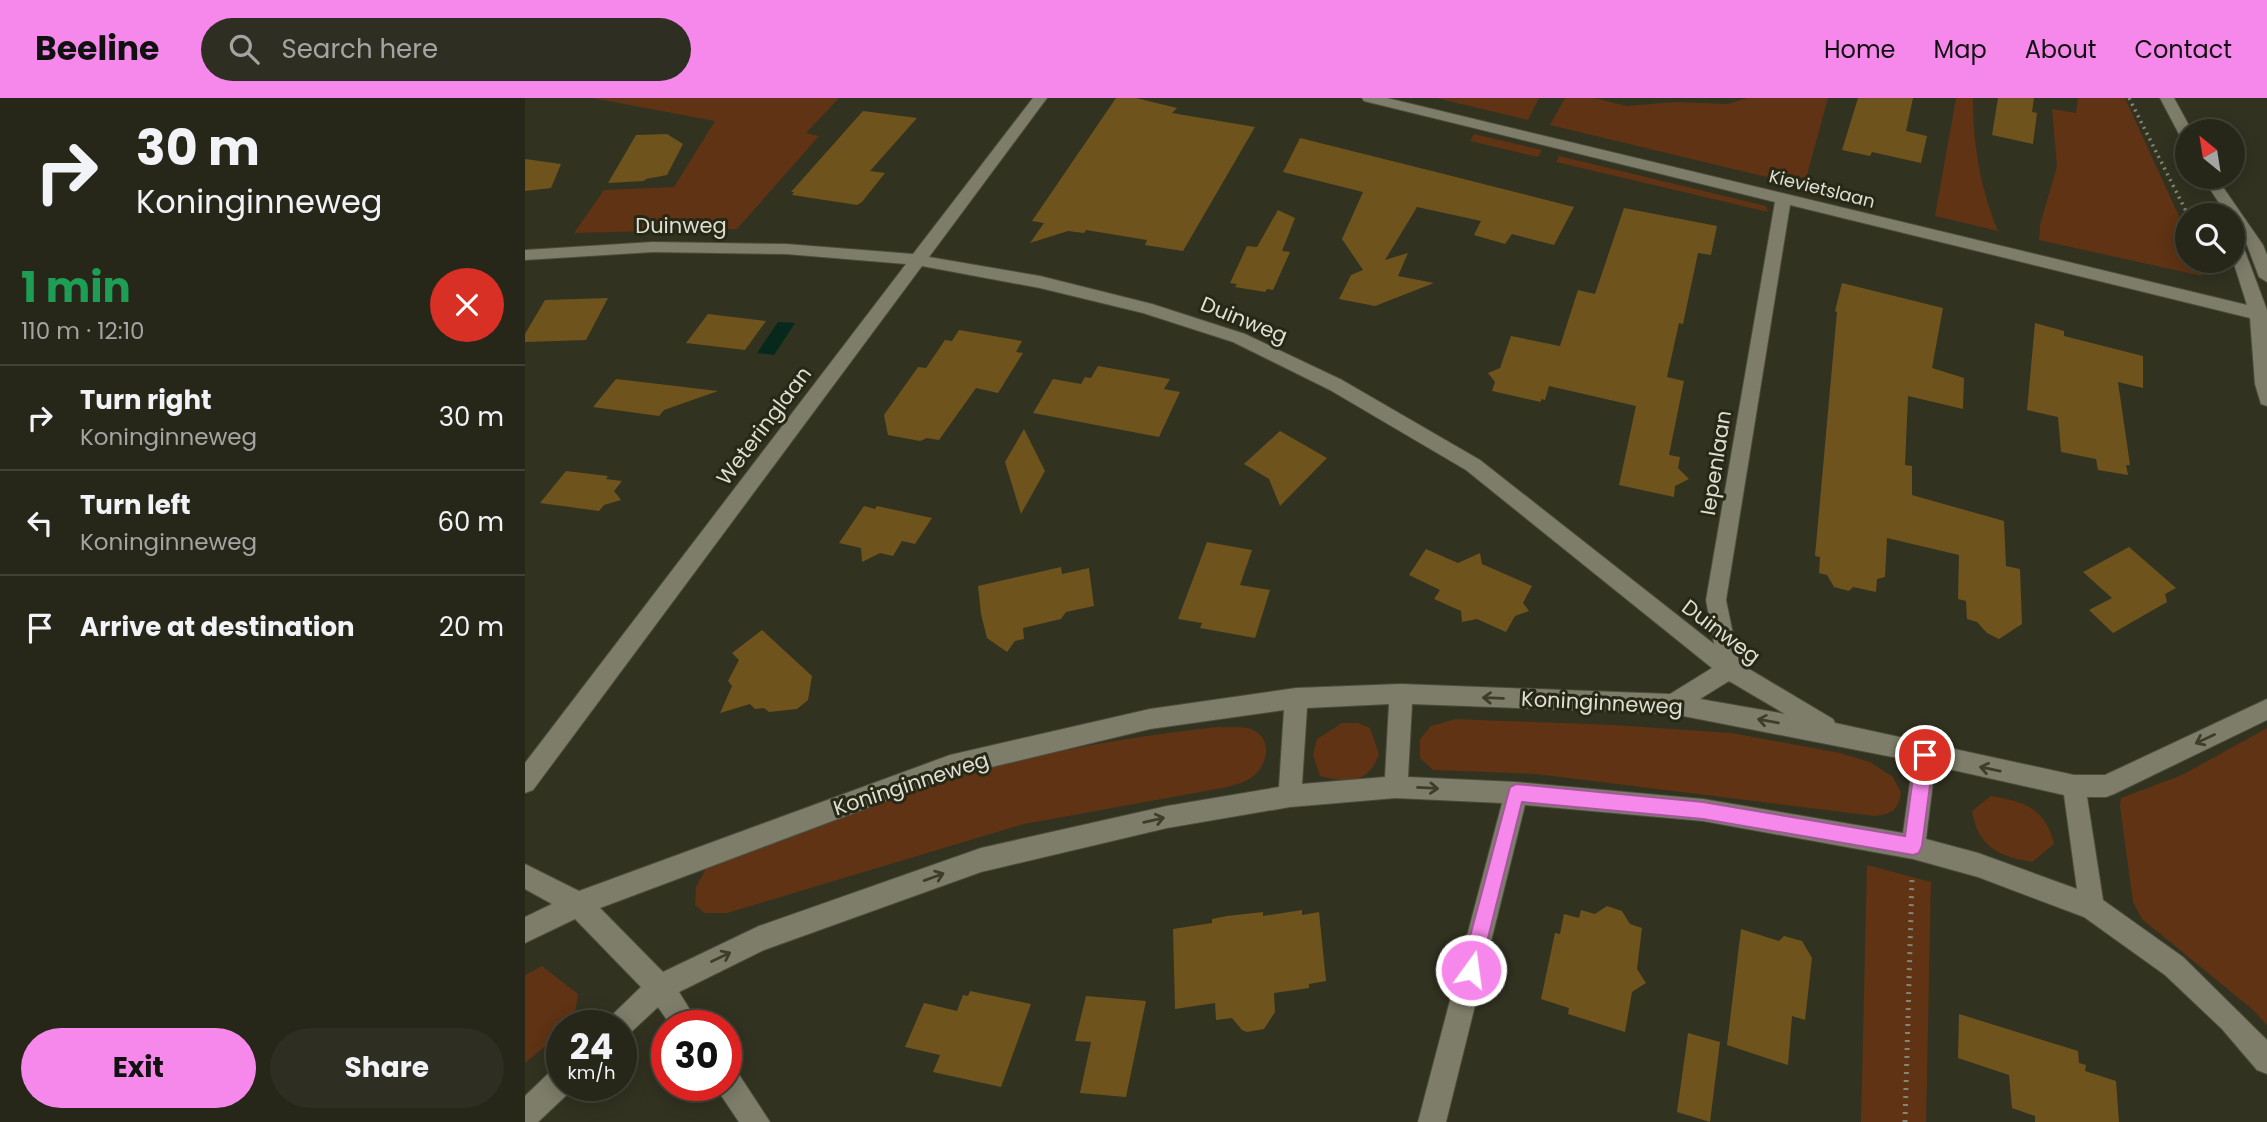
<!DOCTYPE html>
<meta charset="utf-8">
<style>
:root{--surface:#262619;--page:#2e2e22;--text:#f1f3f6;--muted:#a4a5a2;--line:#424338;--accent:#f788eb}
body{margin:0;font-family:Poppins,sans-serif;background:var(--page);color:var(--text);height:100vh;display:flex;flex-direction:column;font-size:26px;white-space:nowrap}
*{box-sizing:border-box;margin:0}
p{font-size:23px;color:var(--muted)}
.icon{flex:none;width:38px;height:38px;fill:none;stroke:currentColor;stroke-width:2;stroke-linecap:round;stroke-linejoin:round}
.map{position:relative;flex:1;overflow:hidden}
.panel{display:flex;flex-direction:column;background:var(--surface);width:525px}
.panel>*{flex:none}
.top-card{background:#262619;color:var(--text);overflow:hidden}
.needle{width:46px;rotate:330deg}
.controls{position:absolute;left:1650px;top:21px;display:grid;gap:14px}
.controls a{display:grid;place-items:center;width:70px;height:70px;border-radius:50%;background:var(--surface);box-shadow:0 4px 18px #0003,0 0 0 2px var(--line);font-size:35px}
.speed{position:absolute;left:21px;top:912px;display:flex;gap:14px;font-size:35px;font-weight:700;text-align:center}
.speed>*{display:grid;place-content:center;width:91px;height:91px;border-radius:50%;background:var(--surface);box-shadow:0 4px 18px #0003,0 0 0 2px var(--line);line-height:1}
.speed small{font-size:18px;font-weight:400}
.speed .limit{border:10px solid #d22;background:#fff;color:#111}
.pin{position:absolute;display:grid;place-items:center;width:60px;height:60px;color:#fff;margin:-30px;border:4px solid #fff;border-radius:50%;box-shadow:0 2px 7px #0007}
.me{position:absolute;width:77px;margin:-38px;rotate:14deg;stroke-linejoin:round;filter:drop-shadow(0 0 5px #0008)}
.turn{display:flex;align-items:center;gap:24px;height:147px;padding:0 21px;font-size:32px}
.turn .icon{width:91px;height:91px;stroke-width:2.5}
.turn b{display:block;font-size:49px;line-height:60px}
.round{display:grid;place-items:center;flex:none;width:74px;height:74px;border-radius:37px;background:var(--page)}
.headline{display:flex;align-items:center;justify-content:space-between;height:119px;padding:0 21px}
h1{font-size:42px;font-weight:700;line-height:52px;color:#1e9e55}
.cta{display:flex;gap:14px;margin-top:auto;padding:14px 21px}
.cta a{flex:1;height:80px;border-radius:42px;background:var(--accent);color:#111;font-size:28px;font-weight:700;line-height:80px;text-align:center}
.cta a+a{background:var(--page);color:var(--text)}
ul{padding:0;list-style:none}
li{display:flex;align-items:center;gap:21px;height:105px;padding:0 21px;border-top:2px solid var(--line)}
li div{flex:1}
li b{display:block;font-size:26px}
li em{font-style:normal}
header{display:flex;align-items:center;gap:42px;box-sizing:border-box;height:98px;padding:0 35px;background:var(--accent);color:#111}
header strong{font-size:33px}
nav{display:flex;gap:38px;margin-inline-start:auto;font-size:24px}
.search{width:490px;height:63px;background:var(--page);display:flex;align-items:center;gap:18px;box-sizing:border-box;padding:0 24px;border-radius:38px;color:var(--muted);font-size:26px}
main{display:flex;flex:1;min-height:0}
.map>svg:first-child{display:block}
</style>
<header>
<strong>Beeline</strong>
<div class="search"><svg class="icon" aria-label="search" viewBox="0 0 24 24"><circle cx="10" cy="10" r="6"/><path d="M15 15l6 6"/></svg>Search here</div>
<nav><a>Home</a><a>Map</a><a>About</a><a>Contact</a></nav>
</header>
<main>
<section class="panel">
<div class="top-card">
<div class="turn"><svg class="icon" aria-label="right" viewBox="0 0 24 24"><path d="M7 20v-9h11M14 6l5 5-5 5"/></svg><div><b>30 m</b>Koninginneweg</div></div>
</div>
<div class="headline"><div><h1>1 min</h1><p>110 m · 12:10</p></div><a class="round" style="background:#d93025;color:#fff"><svg class="icon" aria-label="close" viewBox="0 0 24 24"><path d="M6 6l12 12M18 6L6 18"/></svg></a></div>
<ul>
<li><svg class="icon" aria-label="right" viewBox="0 0 24 24"><path d="M7 20v-9h11M14 6l5 5-5 5"/></svg><div><b>Turn right</b><p>Koninginneweg</p></div><em>30 m</em></li>
<li><svg class="icon" aria-label="left" viewBox="0 0 24 24"><path d="M17 20v-9H6M10 6l-5 5 5 5"/></svg><div><b>Turn left</b><p>Koninginneweg</p></div><em>60 m</em></li>
<li><svg class="icon" aria-label="arrive" viewBox="0 0 24 24"><path d="M6 21V4h12l-3 4 3 4H6"/></svg><div><b>Arrive at destination</b></div><em>20 m</em></li>
</ul>
<div class="cta"><a>Exit</a><a>Share</a></div>
</section>
<div class="map">
<svg width="1742" height="1024" viewBox="0 0 1742 1024">
<rect width="100%" height="100%" fill="#323221"/>
<!-- green -->
<g fill="#5f3314">
<path d="M67 0H314L281 35 294 38 212 131 49 135 79 92 149 89 190 23Z"/>
<path d="M911 0H1014L1003 22Z"/>
<path d="M1040 0H1069L1102 8 1150 4 1203 6 1222 0H1303L1279 88 1025 27Z"/>
<path d="M1431 0H1448C1448 47 1455 89 1473 133L1410 118Z"/>
<path d="M1553 0H1600L1657 125 1662 140V163H1671L1677 178 1514 142 1515 127 1532 68 1527 11 1551 15Z"/>
<path d="M949 36 1017 52 1013 59 945 43Z"/>
<path d="M1034 58 1241 108 1243 114 1031 64Z"/>
<path d="M930 621 1089 627 1207 635 1315 655 1345 664 1368 679 1376 695C1373 712 1367 716 1350 718L1011 676 908 672 895 660V641L906 628Z"/>
<path d="M817 625H833L845 630 854 656C843 687 822 685 795 678L788 657 792 641Z"/>
<path d="M692 629C702 630 717 628 726 631 750 640 742 672 724 681 718 685 710 686 703 689L499 726 202 815H180L170 807 171 789 182 769C253 743 324 712 396 689 493 658 592 640 692 629Z"/>
<path d="M1742 630V927L1727 911 1617 821 1608 804 1595 708 1596 700 1657 677Z"/>
<path d="M1466 698C1498 703 1521 710 1529 746L1507 764C1473 758 1453 749 1447 713Z"/>
<path d="M1342 767 1406 784 1401 1024H1336Z"/>
<path d="M17 868 53 896 49 924 45 927 37 928V934L0 965V877Z"/>
</g>
<!-- water -->
<path fill="#07291b" d="M253 224 270 225 249 257 232 255Z"/>
<!-- building -->
<g fill="#6f531d">
<path d="M591 0H611L652 10 647 15 730 29 658 153 620 147 622 142 561 132 559 135 543 133 505 145 519 125 507 123Z"/>
<path d="M1333 0H1388L1381 33 1402 38 1396 65 1347 54 1345 58 1317 52Z"/>
<path d="M1473 0H1509L1507 14 1512 15 1508 46 1467 37Z"/>
<path d="M338 13 392 20 345 73 360 75 337 104 332 107 267 97 269 94H266Z"/>
<path d="M142 36 158 46 142 77 121 81 119 83 83 85 111 37Z"/>
<path d="M775 40 919 76 1049 109 1029 147 987 136 980 146 949 137 956 123 892 109 860 162 883 155 873 178 909 185 850 208 814 201 826 177 838 172 817 141 838 94 758 74Z"/>
<path d="M0 61 36 66 26 90 0 93Z"/>
<path d="M1099 110 1192 128 1186 157 1173 155 1158 226 1154 225 1142 279 1159 283 1144 357 1155 359 1153 370 1164 381 1150 388 1149 399 1094 387 1111 308 1024 288 1020 302 1016 301V304L967 293 970 284 963 275 975 270 986 238 1035 248 1053 192 1070 196Z"/>
<path d="M753 112 770 120 757 153 765 154 748 192 742 191 740 194 710 189 712 186 705 185 722 148 732 149Z"/>
<path d="M1317 185 1418 210 1407 270 1439 280 1438 311 1383 298 1380 367 1387 368V397L1479 423 1481 468 1495 471 1497 526 1474 541 1462 535 1452 524 1442 521 1441 503 1433 501 1434 457 1362 440 1360 479 1352 481 1351 494 1328 489 1324 493 1309 489 1302 477 1294 475 1295 459 1290 458 1312 214 1310 213Z"/>
<path d="M83 200 61 242 0 244V236L20 202Z"/>
<path d="M183 216 241 223 220 252 161 245Z"/>
<path d="M1510 225 1539 233V238L1618 258V290L1593 284 1605 367H1601L1603 377 1573 372 1571 361 1536 354 1533 319 1502 312Z"/>
<path d="M434 232 497 243 491 254 498 255 473 295 451 290 414 342 402 340 395 343 363 337 359 317 393 269 401 270 420 242 427 243Z"/>
<path d="M573 268 645 281 639 291 655 294 634 339 508 315 528 281 556 286 560 279 566 280Z"/>
<path d="M91 281 193 293 139 312 134 318 68 309Z"/>
<path d="M499 331 520 373 496 416 480 364Z"/>
<path d="M755 333 802 360 755 408 744 381 719 366Z"/>
<path d="M41 373 83 378 81 381 97 383 89 393 96 402 79 407 74 413 15 405Z"/>
<path d="M339 408 350 411 352 408 407 420 390 446 377 443 368 458 355 455 337 464 336 450 314 445Z"/>
<path d="M682 444 727 452 715 487 745 492 730 540 675 530 677 525 653 521Z"/>
<path d="M1604 449 1651 490 1640 496 1642 504 1588 535 1564 512 1587 500 1558 474Z"/>
<path d="M901 451 933 465 955 455 957 466 1007 488 998 505 1004 513 990 518 981 534 952 521 937 524 936 513 909 501 915 492 884 477Z"/>
<path d="M536 469 537 476 564 470 569 508 541 514 536 521 498 530 499 541 490 543 482 554 462 540 456 516 453 488Z"/>
<path d="M237 532 287 578 283 602 272 611 244 614 239 610 230 611 225 606 195 615 207 588 203 583 214 562 207 555Z"/>
<path d="M1082 808 1097 813 1105 826 1117 830 1112 871 1121 885 1107 894 1100 934 1043 916 1044 910 1016 901 1030 835 1035 836 1039 816 1054 820 1056 812 1070 816Z"/>
<path d="M777 812V817L794 814 801 883 784 886V890L749 895 750 914 739 931 722 934 717 932 707 920 691 922 690 905 650 911 648 831 687 825V821L702 818 738 814V818Z"/>
<path d="M1216 831 1254 843 1259 838 1277 843 1287 860 1280 922 1267 918 1263 967 1202 947Z"/>
<path d="M445 893 506 906 476 989 408 974 415 957 380 949 399 905 432 913 438 897 443 898Z"/>
<path d="M561 898 621 903 601 999 555 995 566 944 550 943Z"/>
<path d="M1434 916 1553 953 1554 965 1561 967 1560 973 1591 983 1594 1024H1510V1018L1487 1010 1484 977 1433 960Z"/>
<path d="M1163 935 1195 944 1185 1024 1152 1014Z"/>
</g>
<g fill="none" stroke-linecap="round" stroke-linejoin="round">
<!-- minor casing -->
<g stroke="#4d4d3e" stroke-width="2">
<g id="minor">
<path d="M508 0H522L404 159 515 178 627 206 720 236 817 282 955 362 1189 546 1181 502 1250 104 839 3 837 0H862L1722 207 1708 163V136L1714 137 1742 212V308L1736 306 1730 286 1725 220 1265 107 1201 502 1214 565 1308 621 1310 625 1549 677H1580L1742 601V622L1589 696 1581 699H1562L1578 802 1658 859 1742 942V976L1732 972 1697 931 1640 877 1559 819 1453 779 1388 761 1178 723 1000 707 921 1024H893L977 705 871 700 765 709 642 730 456 774 239 852 154 894 175 928H146L133 909 103 937 96 940V928H81L85 919 116 889 50 821 0 845V819L27 806 0 791V766L54 793 425 657 625 611 771 590 876 586 1145 596 1187 570 941 372 805 292 708 244 618 215 515 190 397 168 8 692 0 695V665L381 166 261 156 128 154 0 162V152L128 144 261 146 388 156ZM1204 583 1260 616 1175 601ZM864 606 860 679 777 686 782 610ZM887 606 1148 616 1388 663 1378 735 1178 701 991 684 883 679ZM759 612 754 689 642 708 456 750 234 828 138 874 75 810 425 679 625 631ZM1410 668 1539 697 1552 791 1453 755 1401 741Z"/>
<path d="M1635 0H1649L1667 33H1662V42L1655 38Z"/>
<path d="M1677 79H1691L1738 147 1742 157V184L1734 179 1722 147 1708 126V117H1702Z"/>
<path d="M37 968V987H49L47 992 13 1024H0V998L27 972Z"/>
<path d="M201 968 211 972 245 1024H214L189 987H201Z"/>
</g>
</g>
<!-- path-far1 -->
<path stroke="#858577" stroke-width="3.5" stroke-dasharray="2 4.5" stroke-linecap="butt" d="M1604 0 1663 117"/>
<!-- path -->
<path stroke="#858577" stroke-width="5" stroke-dasharray="2 6" stroke-linecap="butt" d="M1380 1024 1387 780"/>
<!-- minor -->
<use href="#minor" fill="#7d7d6a" fill-rule="evenodd"/>
</g>
<!-- one-way arrows -->
<defs><path id="oneway-shaft" d="M-6 0H5M1.5-3L5.5 0L1.5 3" fill="none" stroke-width="1.6" stroke-linecap="round" stroke-linejoin="round" transform="scale(1.75)"/></defs>
<g stroke="#3d3d2c">
<use href="#oneway-shaft" transform="translate(968 600) rotate(-178)"/>
<use href="#oneway-shaft" transform="translate(1243 623) rotate(-170)"/>
<use href="#oneway-shaft" transform="translate(1680 641) rotate(155)"/>
<use href="#oneway-shaft" transform="translate(1465 671) rotate(-168)"/>
<use href="#oneway-shaft" transform="translate(903 690) rotate(3)"/>
<use href="#oneway-shaft" transform="translate(629 722) rotate(-13)"/>
<use href="#oneway-shaft" transform="translate(409 779) rotate(-20)"/>
<use href="#oneway-shaft" transform="translate(196 859) rotate(-26)"/>
</g>
<!-- route -->
<path fill="#f788eb" stroke="#a15899" stroke-width="2" d="M1400 649 1406 651 1409 657 1397 748 1394 755 1388 757 1178 721 997 704 955 872 952 879 946 882 939 879 936 872 985 689 991 686 1178 704 1380 738 1391 657 1394 651Z"/>
<g text-anchor="middle" stroke-width="6" stroke-linejoin="round" paint-order="stroke">
<!-- far-street labels -->
<g font-size="18" fill="#deded3" stroke="#282817">
<text transform="translate(1297 91) rotate(14)" y="6">Kievietslaan</text>
</g>
<!-- street labels -->
<g font-size="21" fill="#deded3" stroke="#282817">
<text x="156" y="135">Duinweg</text>
<text transform="translate(719 222) rotate(22)" y="7">Duinweg</text>
<text transform="translate(239 328) rotate(-53)" y="7">Weteringlaan</text>
<text transform="translate(1191 365) rotate(-81)" y="7">Iepenlaan</text>
<text transform="translate(1196 534) rotate(37)" y="7">Duinweg</text>
<text transform="translate(1077 605) rotate(3)" y="7">Koninginneweg</text>
<text transform="translate(386 686) rotate(-18)" y="7">Koninginneweg</text>
</g>
</g>
</svg>
<div class="controls">
<a><svg class="needle" viewBox="-14 -14 28 28"><path d="M0-13l5 13h-10z" fill="#e53935"/><path d="M0 13l5-13h-10z" fill="#a4a5a2"/></svg></a>
<a><svg class="icon" aria-label="search" viewBox="0 0 24 24"><circle cx="10" cy="10" r="6"/><path d="M15 15l6 6"/></svg></a>
</div>
<div class="speed"><div>24<small>km/h</small></div><div class="limit">30</div></div>
<div class="pin" style="left:1400px;top:657px;background:#d93025"><svg class="icon" aria-label="arrive" viewBox="0 0 24 24"><path d="M6 21V4h12l-3 4 3 4H6"/></svg></div>
<svg class="me" style="left:946px;top:872px" viewBox="-20 -20 40 40"><circle r="17" fill="#f788eb" stroke="#fff" stroke-width="3"/><path d="M0-11L8 9 0 5-8 9z" fill="#fff"/></svg>
</div>
</main>
